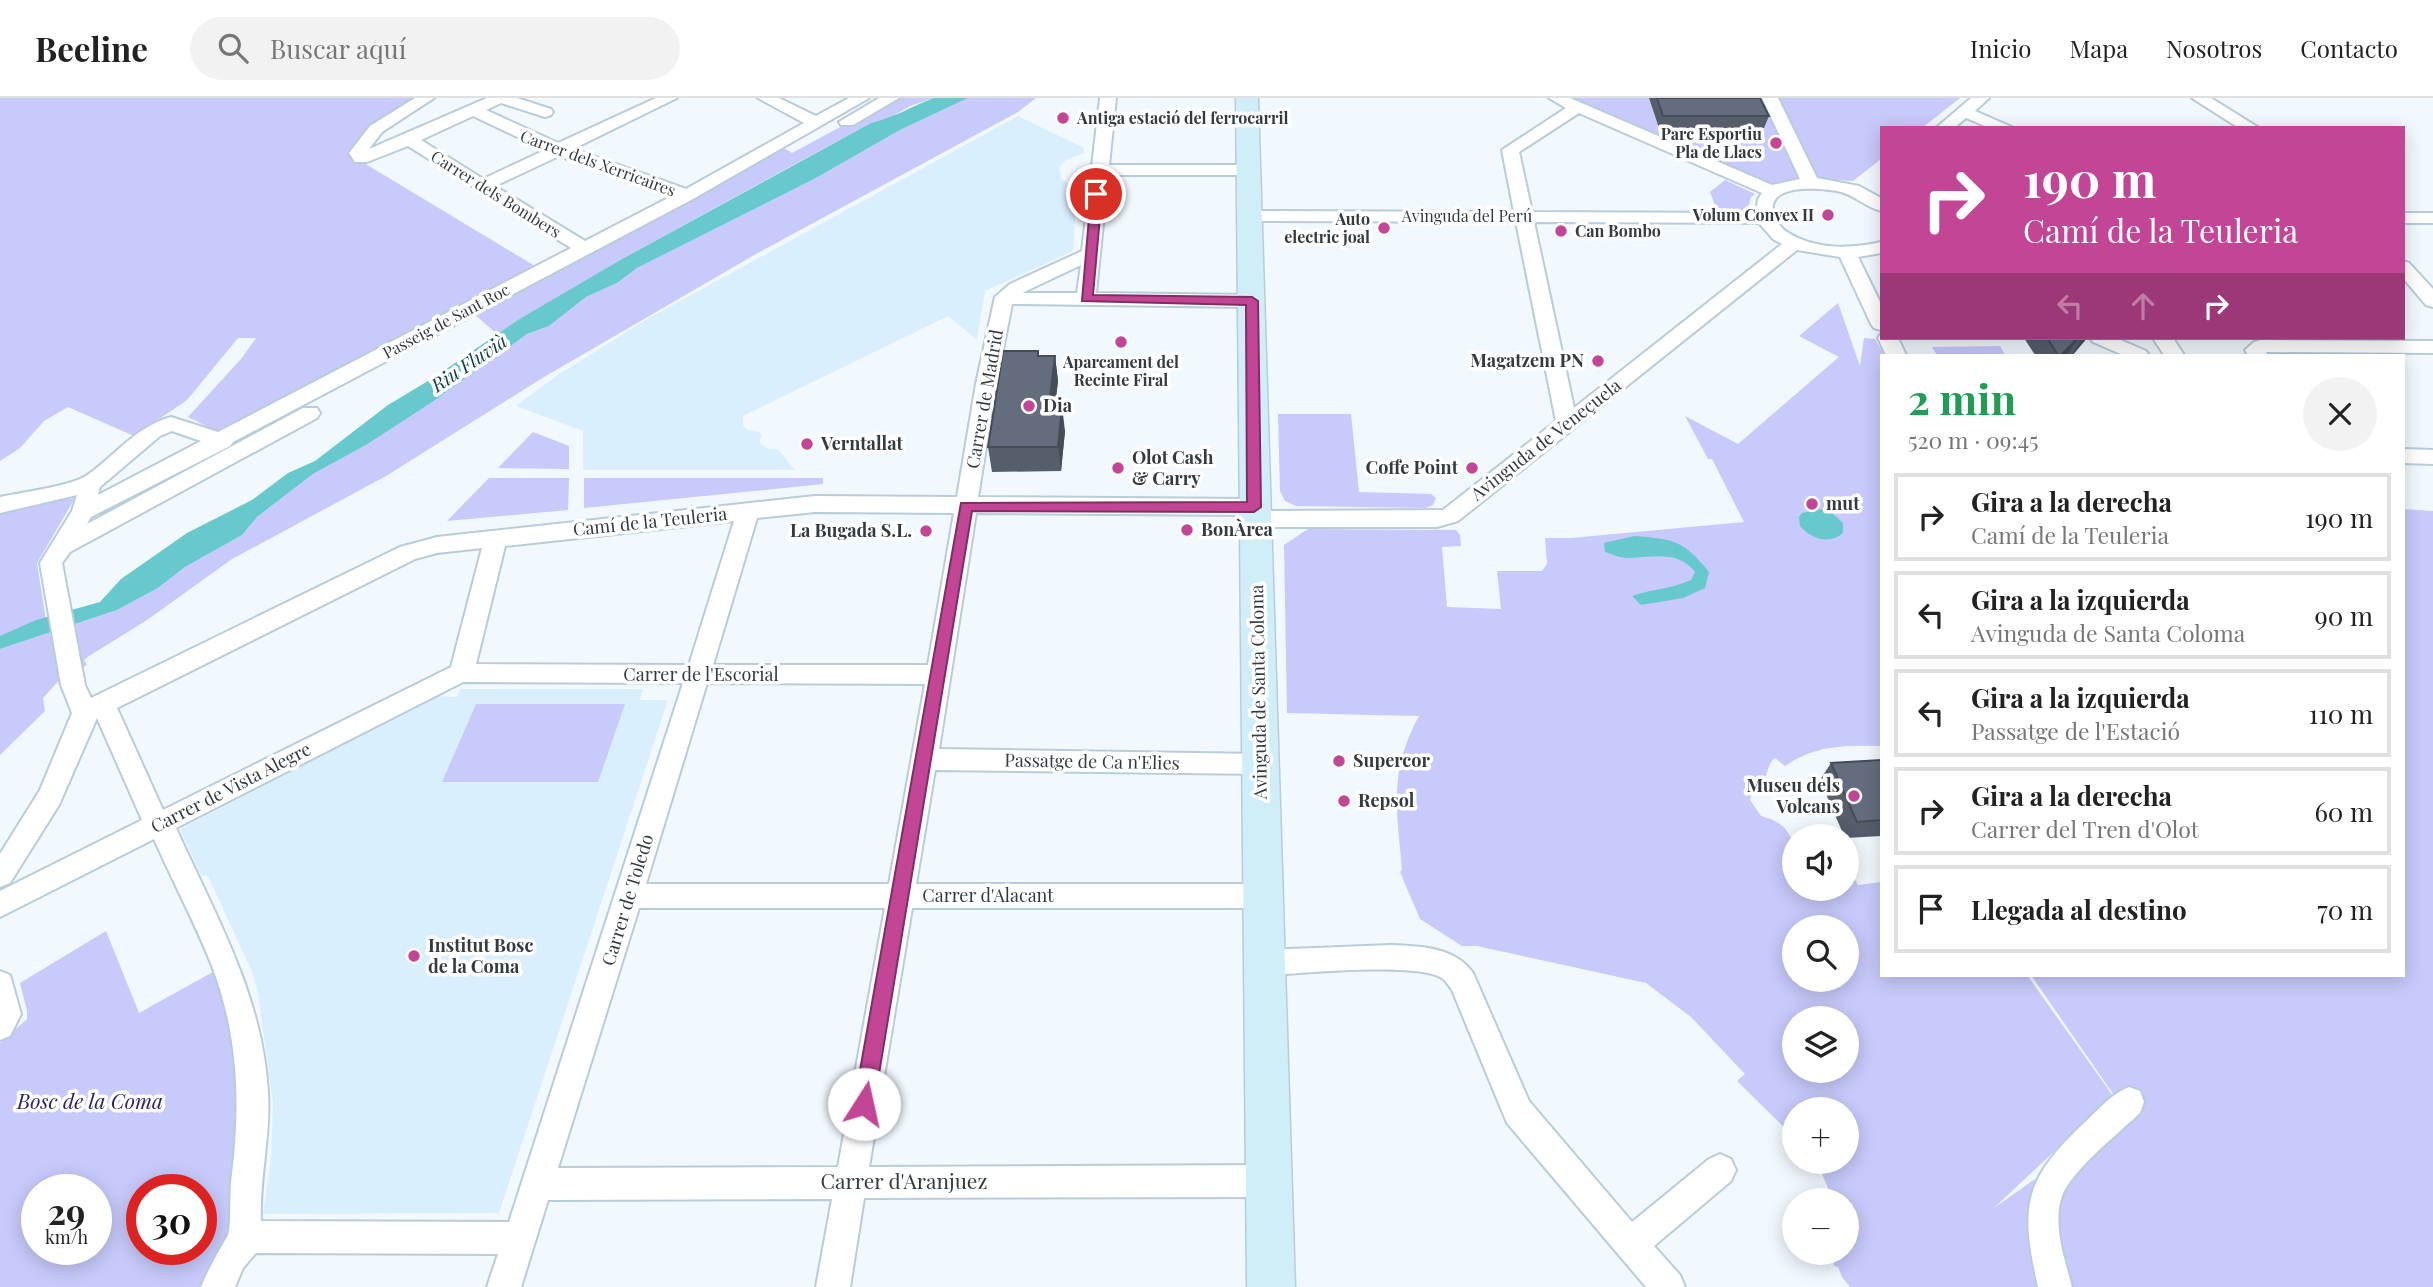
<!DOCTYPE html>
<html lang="es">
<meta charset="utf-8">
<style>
:root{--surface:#fff;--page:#f2f2f2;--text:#222;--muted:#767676;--line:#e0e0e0}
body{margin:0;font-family:"Playfair Display",serif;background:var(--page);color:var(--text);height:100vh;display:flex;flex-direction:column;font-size:26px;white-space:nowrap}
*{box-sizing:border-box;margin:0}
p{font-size:23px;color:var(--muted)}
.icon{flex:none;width:38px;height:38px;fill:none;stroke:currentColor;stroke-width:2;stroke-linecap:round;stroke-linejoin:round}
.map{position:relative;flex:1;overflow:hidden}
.details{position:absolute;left:1880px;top:256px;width:525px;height:623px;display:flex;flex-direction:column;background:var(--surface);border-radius:0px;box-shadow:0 4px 18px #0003}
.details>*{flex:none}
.guide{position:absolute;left:1880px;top:28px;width:525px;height:214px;border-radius:0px;box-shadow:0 4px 18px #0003;background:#c34696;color:#fff;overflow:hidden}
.tools{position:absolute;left:1782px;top:726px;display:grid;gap:14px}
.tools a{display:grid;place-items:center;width:77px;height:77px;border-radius:50%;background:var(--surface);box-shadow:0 4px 18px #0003;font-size:35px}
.speed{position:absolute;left:21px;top:1076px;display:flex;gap:14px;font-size:35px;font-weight:700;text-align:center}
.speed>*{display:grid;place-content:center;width:91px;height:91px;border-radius:50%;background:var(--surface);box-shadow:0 4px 18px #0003;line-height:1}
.speed small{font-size:18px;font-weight:400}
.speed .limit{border:10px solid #d22;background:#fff;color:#111}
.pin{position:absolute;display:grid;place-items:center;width:60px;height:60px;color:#fff;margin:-30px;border:4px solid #fff;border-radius:50%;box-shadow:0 2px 7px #0007}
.me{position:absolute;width:77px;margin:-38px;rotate:10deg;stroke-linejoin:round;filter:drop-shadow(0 0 5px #0008)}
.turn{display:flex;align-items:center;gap:24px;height:147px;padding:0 28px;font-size:32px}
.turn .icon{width:91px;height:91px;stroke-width:2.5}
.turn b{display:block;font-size:49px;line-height:60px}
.lanes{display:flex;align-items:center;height:66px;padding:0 28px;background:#0003;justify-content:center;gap:35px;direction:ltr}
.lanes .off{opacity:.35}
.round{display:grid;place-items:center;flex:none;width:74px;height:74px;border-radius:37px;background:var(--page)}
.head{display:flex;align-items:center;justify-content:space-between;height:119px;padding:0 28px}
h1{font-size:42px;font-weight:700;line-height:52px;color:#1e9e55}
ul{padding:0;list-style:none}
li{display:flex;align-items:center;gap:21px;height:88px;margin:0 14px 10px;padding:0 14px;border:4px solid var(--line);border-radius:0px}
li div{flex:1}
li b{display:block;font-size:26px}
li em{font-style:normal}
header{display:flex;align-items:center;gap:42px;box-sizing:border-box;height:98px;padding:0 35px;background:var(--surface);border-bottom:2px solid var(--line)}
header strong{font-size:33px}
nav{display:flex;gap:38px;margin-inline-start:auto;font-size:24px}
.search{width:490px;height:63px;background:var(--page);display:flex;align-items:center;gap:18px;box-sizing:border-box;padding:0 24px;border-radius:38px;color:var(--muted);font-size:26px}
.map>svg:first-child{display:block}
</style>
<header>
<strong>Beeline</strong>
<div class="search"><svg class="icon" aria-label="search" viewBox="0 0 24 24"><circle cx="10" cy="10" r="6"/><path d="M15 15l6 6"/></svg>Buscar aquí</div>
<nav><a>Inicio</a><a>Mapa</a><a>Nosotros</a><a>Contacto</a></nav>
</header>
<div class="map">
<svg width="2433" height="1189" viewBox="0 0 2433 1189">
<rect width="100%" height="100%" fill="#f1f8fe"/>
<!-- built -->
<g fill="#daeffe">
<path d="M1018 18 1084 50V55L1066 62 1059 69 1061 81 1077 90 1073 153 985 193 977 242 948 218 743 318V327L746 331 759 334 762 337 759 342 761 346 768 351H778L795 372H583V333L516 308 556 278 649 220Z"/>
<path d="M460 591H643L640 602H668L499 1115 263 1116 271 1061 273 1005 258 895 252 874 208 778 201 777 180 731 437 598 457 599Z"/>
</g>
<!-- green -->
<g fill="#c7cafa" fill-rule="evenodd">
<path d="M0 0H418L397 11 349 56 535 168 464 205 467 210 779 47 792 55 894 0H934L910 8 888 21 871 25 793 67 622 161 497 236 467 210 220 335 188 319 241 261 256 240H238L187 302 134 338 68 309 44 323 20 350 0 363Z"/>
<path d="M968 0H1036L1018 14 756 156 544 279 386 378 232 461 147 522 89 558 84 562 87 567 63 578 43 600 45 613 0 657V551L117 512 158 490 185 469 242 437 257 419 313 376 366 347 527 236 549 228 586 199 617 185 637 170 816 80 900 32Z"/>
<path d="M1566 0H1960L1922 30H1881V61L1853 83 1817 81 1771 89Z"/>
<path d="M1725 82 1755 96 1751 99 1748 110 1752 115H1718L1710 94Z"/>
<path d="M1838 205 1860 268 1864 240 1875 241 1884 257H1881V648C1845 647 1815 647 1785 668L1775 660C1767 667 1769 673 1764 682 1760 691 1752 692 1750 702L1761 718C1801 728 1794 756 1794 791H1846V777L1852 776 1858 787 1881 784V877H2027L2113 998 1994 1110 2127 1016 2031 877H2403V411L2433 413V1189H1850L1842 1179 1838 1169 1834 1168 1832 1155H1846V1102H1833L1817 1064H1846V1012H1794V1039L1737 983 1745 976 1691 919 1646 885 1477 848H1462L1420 821 1400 774 1402 772C1397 710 1388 675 1419 618L1287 615 1284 447 1308 431 1456 432 1460 437 1461 448 1442 449 1447 509 1501 511 1497 473H1542L1547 466 1545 440H1571L1744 424 1712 361H1708L1685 318 1738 346 1839 259 1799 238ZM1794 830H1846V882H1794ZM1794 920H1846V973H1794Z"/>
<path d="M2000 248 2005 257H1937L1932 249Z"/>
<path d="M1278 316H1351L1359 394 1431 396 1436 400 1433 407 1426 410 1296 408 1285 403 1280 393Z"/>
<path d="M533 334 569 348V371L498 370Z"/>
<path d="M489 380H569L568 412 447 423Z"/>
<path d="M584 380H823V386L584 410Z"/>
<path d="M75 400 37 465 47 529 0 549V411Z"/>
<path d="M476 606H625L598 684H442Z"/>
<path d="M106 833 139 915 220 870 246 998 231 1134 206 1189H0V945L27 921V913L20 885ZM37 1092H96V1152H37ZM142 1092H201V1152H142Z"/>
</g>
<!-- water -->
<g fill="#67c9cd">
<path d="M934 0H968L900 32 816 80 637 170 617 185 586 199 549 228 527 236 435 302 366 347 313 376 257 419 242 437 185 469 158 490 117 512 0 551V538L36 522 100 504 121 481 187 435 252 402 288 375 315 363 388 307 433 280 518 222 622 161 871 25C894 20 912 8 934 0Z"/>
<path d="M1820 411 1832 415 1843 425V435C1829 447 1811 441 1800 428L1799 419 1802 415Z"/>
<path d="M1634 438C1674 441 1683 442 1709 474L1705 490 1683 500 1641 507 1632 498C1652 491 1671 491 1691 482L1695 474C1677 451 1650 460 1627 460 1620 460 1612 456 1605 454L1604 445Z"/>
</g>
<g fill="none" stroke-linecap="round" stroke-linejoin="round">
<!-- street casing -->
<g stroke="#b9ccd9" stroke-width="4">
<g id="street">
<path d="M415 0H434L382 34 369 51 487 0H517L551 11 553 14 551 17 545 19 501 5 486 12 558 45 656 0H677L573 51 686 91 804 25 758 0H779L816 18 849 0H869L693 101 233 344 230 348 91 419 87 426 303 310H317L320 315 317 320 70 454 62 465 85 587 91 600 400 449 437 439 815 398 957 399 976 286 995 199 1010 186 1082 153 1100 0H1116L1109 67H1249L1257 72 1249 77H1108L1096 195 1252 197 1261 203 1252 209 1012 206 996 286 978 399 1254 401 1262 404 1265 409 1262 413 1443 412 1556 323 1516 124 1252 123 1243 118 1252 113 1514 114 1502 52 1566 10 1549 0H1570L1772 87 1800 81 1762 0H1778L1817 80 1859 88 1881 100V113C1865 109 1854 96 1837 93 1819 90 1764 85 1774 117 1777 124 1781 130 1787 134 1814 152 1851 151 1881 144V155L1858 159 1881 206V232L1874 230 1871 226 1840 159 1797 152 1458 423 1437 429H1255L1247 427 1244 421 1247 417 976 415 939 651 1261 656 1270 659 1274 666 1270 673 1261 676 935 672 916 786H1263L1273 789 1277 798 1273 807 1263 810H912L869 1069 1269 1067 1280 1072 1285 1083 1280 1094 1269 1099 864 1100 850 1189H816L832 1101 548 1102 521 1189H487L498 1156 256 1155 243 1170 235 1189H201C209 1170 218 1154 228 1137 231 1130 230 1095 231 1084 241 1009 239 939 212 868 195 825 173 784 154 741L0 819V793L142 722 97 620 59 707 10 785 0 789V756L40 692 72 615 61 587 40 465 72 413 77 397 0 415V399C19 395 71 388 86 378 115 358 135 329 171 319L218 334 571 150 408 48 367 64H355L349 55 370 28ZM1579 15 1762 95 1758 101 1756 115 1532 114 1519 54ZM473 18 545 52 483 81 421 42ZM559 58 672 98 585 143 495 88ZM1534 124 1759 125 1773 141 1782 146 1574 310ZM1081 167 1077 195H1023L1024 194ZM172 333 201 343 98 397 100 389 160 338ZM815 414 954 415 928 567H713L757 420ZM734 423 689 567 476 566 505 448ZM482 450 451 569 163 712 117 610 415 461 437 455ZM463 584 683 585 509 1124 261 1123C259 1080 271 1038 268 995 263 898 215 817 176 730ZM707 585 925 586 889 786H646ZM639 810H885L838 1069 558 1070Z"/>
<path d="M879 0H899L853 27H841L839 24Z"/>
<path d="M1971 0H1989L1975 13 2014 30H1990L1966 20 1954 30H1936Z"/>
<path d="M2192 0H2211L2259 30H2239Z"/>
<rect x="2403" y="115" width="30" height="10"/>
<path d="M2403 163 2409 165 2433 191V209L2426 207 2403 180Z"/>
<path d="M1881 236V240H1898L1906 257H1886L1878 240Z"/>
<path d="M2090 240H2116L2146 253 2149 257H2123L2093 244Z"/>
<path d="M2153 240H2173L2184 257H2164Z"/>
<path d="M2261 242 2433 243V255L2266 254 2268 257H2248L2245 252 2254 244Z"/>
<path d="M2403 351 2433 352V366L2403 365Z"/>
<path d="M1391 847C1420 848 1455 849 1473 875L1529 1003 1632 1124 1709 1061 1720 1056 1731 1061 1736 1072 1731 1083 1654 1148 1680 1177 1685 1189H1646L1507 1025 1452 892C1449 888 1446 883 1442 880 1416 864 1299 875 1265 878L1255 874 1251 865 1255 856 1265 852Z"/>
<path d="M0 873 10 877 21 916 10 938 0 942Z"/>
<path d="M2129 989 2140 993 2144 1004 2140 1015C2120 1034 2071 1073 2062 1098 2052 1126 2065 1162 2072 1189H2038C2020 1109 2023 1083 2083 1026 2097 1013 2111 996 2129 989Z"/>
</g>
</g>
<!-- secondary casing -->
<g stroke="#b9ccd9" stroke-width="3">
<path id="secondary" d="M1236 0H1258L1295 1189H1247Z"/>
</g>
<!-- street -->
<use href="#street" fill="#fff" fill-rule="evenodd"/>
<!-- secondary -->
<use href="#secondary" fill="#cfeef8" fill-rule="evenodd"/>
</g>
<!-- wall -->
<g fill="#565e6c">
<path d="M1649 0H1760L1769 18 1764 30H1659Z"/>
<path d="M2024 240H2087L2073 257H2035Z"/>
<path d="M1038 253 1039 258H1055L1058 283 1055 308 1065 333 1061 373 992 374 988 349Z"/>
<path d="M1881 662V738L1846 740V738H1844L1820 682 1831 665Z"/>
</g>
<!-- shaded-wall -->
<g fill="#464c58">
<path d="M2078 240 2067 257H2061Z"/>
<path d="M2083 240H2087L2072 257Z"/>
<path d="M1055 258 1058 283 1052 333 1049 308Z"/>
<path d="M1062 308 1065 333 1061 373 1058 349Z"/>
</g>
<!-- building -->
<g fill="#646d7d" stroke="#464c58" stroke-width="2">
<path d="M1657 0H1760L1769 18H1663Z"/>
<path d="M2047 240H2078L2061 257H2058Z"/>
<path d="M1003 253H1038V258H1055L1049 308H1062L1058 349H988Z"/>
<path d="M1881 662V722L1857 724 1831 665Z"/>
</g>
<!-- route -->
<path fill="#c34696" stroke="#7f2e62" stroke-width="2" d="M1096 92 1102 96 1093 197 1252 199 1258 203 1261 409 1254 414 972 413 874 1006 871 1013 864 1016 857 1013 854 1006 961 405 1247 404 1246 207 1082 203 1091 96Z"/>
<!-- markers -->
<g fill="#c34696" stroke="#fff" stroke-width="2.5">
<circle cx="1063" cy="20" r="7"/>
<circle cx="1776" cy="45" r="7"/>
<circle cx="1828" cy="117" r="7"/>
<circle cx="1384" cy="130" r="7"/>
<circle cx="1561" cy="133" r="7"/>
<circle cx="1121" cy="244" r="7"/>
<circle cx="1598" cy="263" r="7"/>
<circle cx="1029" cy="308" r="7"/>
<circle cx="807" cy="346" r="7"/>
<circle cx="1118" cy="370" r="7"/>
<circle cx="1472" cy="370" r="7"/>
<circle cx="1812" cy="406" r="7"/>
<circle cx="1187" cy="432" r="7"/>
<circle cx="926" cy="433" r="7"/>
<circle cx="1339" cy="663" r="7"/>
<circle cx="1854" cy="698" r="7"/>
<circle cx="1344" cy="703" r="7"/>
<circle cx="414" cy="858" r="7"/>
</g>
<g text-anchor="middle" stroke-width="7" stroke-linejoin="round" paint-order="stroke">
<!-- far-poi labels -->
<g font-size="16" font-weight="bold" fill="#333b40" stroke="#fff" text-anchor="end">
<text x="1077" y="26" text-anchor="start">Antiga estació del ferrocarril</text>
<text x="1762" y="42">Parc Esportiu<tspan x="1762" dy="18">Pla de Llacs</tspan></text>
<text x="1814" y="123">Volum Convex II</text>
<text x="1370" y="127">Auto<tspan x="1370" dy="18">electric joal</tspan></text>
<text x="1575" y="139" text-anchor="start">Can Bombo</text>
<text x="1121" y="270" text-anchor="middle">Aparcament del<tspan x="1121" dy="18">Recinte Firal</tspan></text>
</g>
<!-- far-street labels -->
<g font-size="16" fill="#333b40" stroke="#fff">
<text transform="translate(598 65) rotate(20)" y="6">Carrer dels Xerricaires</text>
<text transform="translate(496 96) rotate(32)" y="6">Carrer dels Bombers</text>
<text x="1467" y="124">Avinguda del Perú</text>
<text transform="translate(446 223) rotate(-28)" y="6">Passeig de Sant Roc</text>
</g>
<!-- poi labels -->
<g font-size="18" font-weight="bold" fill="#333b40" stroke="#fff" text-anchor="start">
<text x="1584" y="269" text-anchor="end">Magatzem PN</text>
<text x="1043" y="314">Dia</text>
<text x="821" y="352">Verntallat</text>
<text x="1132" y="366">Olot Cash<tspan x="1132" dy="21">&amp; Carry</tspan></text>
<text x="1458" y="376" text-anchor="end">Coffe Point</text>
<text x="1826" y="412">mut</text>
<text x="1201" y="438">BonÀrea</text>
<text x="912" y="439" text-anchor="end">La Bugada S.L.</text>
<text x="1353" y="669">Supercor</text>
<text x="1840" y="694" text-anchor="end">Museu dels<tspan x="1840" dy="21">Volcans</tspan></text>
<text x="1358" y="709">Repsol</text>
<text x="428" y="854">Institut Bosc<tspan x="428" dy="21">de la Coma</tspan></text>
</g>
<!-- street labels -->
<g font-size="18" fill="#333b40" stroke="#fff">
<text transform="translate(985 301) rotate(-80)" y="6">Carrer de Madrid</text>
<text transform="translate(1546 342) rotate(-38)" y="6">Avinguda de Veneçuela</text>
<text transform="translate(650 424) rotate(-6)" y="6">Camí de la Teuleria</text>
<text x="701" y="583">Carrer de l'Escorial</text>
<text transform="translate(1259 594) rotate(-91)" y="6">Avinguda de Santa Coloma</text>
<text transform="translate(1092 664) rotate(1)" y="6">Passatge de Ca n'Elies</text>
<text transform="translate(231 690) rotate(-27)" y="6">Carrer de Vista Alegre</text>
<text x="988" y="804">Carrer d'Alacant</text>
<text transform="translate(628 802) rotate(-73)" y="6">Carrer de Toledo</text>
</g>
<!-- water labels -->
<g font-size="19" font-style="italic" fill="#0f3e40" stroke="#fff">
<text transform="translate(469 265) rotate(-34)" y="7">Riu Fluvià</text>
</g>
<!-- near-park labels -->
<g font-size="21" font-style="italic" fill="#2b226c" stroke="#fff">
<text x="90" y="1011">Bosc de la Coma</text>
</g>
<!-- near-street labels -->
<g font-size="21" fill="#333b40" stroke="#fff">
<text x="904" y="1091">Carrer d'Aranjuez</text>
</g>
</g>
</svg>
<div class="tools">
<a><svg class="icon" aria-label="sound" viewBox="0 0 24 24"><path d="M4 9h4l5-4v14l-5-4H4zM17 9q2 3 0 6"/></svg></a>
<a><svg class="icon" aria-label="search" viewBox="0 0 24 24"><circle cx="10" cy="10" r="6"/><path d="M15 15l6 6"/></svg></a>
<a><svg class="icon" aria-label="layers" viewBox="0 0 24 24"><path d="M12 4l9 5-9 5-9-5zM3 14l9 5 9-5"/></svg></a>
<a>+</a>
<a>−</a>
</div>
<div class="speed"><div>29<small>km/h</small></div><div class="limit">30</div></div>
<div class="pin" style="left:1096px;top:96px;background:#d93025"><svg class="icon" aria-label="arrive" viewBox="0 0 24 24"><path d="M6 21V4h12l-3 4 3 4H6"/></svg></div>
<svg class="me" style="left:864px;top:1006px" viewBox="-20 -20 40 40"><circle r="19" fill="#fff"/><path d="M0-13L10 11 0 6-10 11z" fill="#c34696"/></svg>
<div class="guide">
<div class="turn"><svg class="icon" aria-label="right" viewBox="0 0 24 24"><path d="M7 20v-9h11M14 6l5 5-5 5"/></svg><div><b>190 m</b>Camí de la Teuleria</div></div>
<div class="lanes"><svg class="icon off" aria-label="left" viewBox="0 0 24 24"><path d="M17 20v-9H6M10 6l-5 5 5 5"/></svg><svg class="icon off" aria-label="ahead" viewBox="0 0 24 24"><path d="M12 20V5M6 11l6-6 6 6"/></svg><svg class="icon" aria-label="right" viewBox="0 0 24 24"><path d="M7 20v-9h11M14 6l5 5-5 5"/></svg></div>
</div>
<section class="details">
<div class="head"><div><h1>2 min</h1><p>520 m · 09:45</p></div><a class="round"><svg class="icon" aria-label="close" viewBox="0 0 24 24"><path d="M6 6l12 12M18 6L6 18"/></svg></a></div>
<ul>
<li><svg class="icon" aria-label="right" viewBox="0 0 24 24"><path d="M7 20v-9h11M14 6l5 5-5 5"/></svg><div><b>Gira a la derecha</b><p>Camí de la Teuleria</p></div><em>190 m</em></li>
<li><svg class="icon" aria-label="left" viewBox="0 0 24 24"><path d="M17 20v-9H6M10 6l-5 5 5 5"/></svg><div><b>Gira a la izquierda</b><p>Avinguda de Santa Coloma</p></div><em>90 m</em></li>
<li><svg class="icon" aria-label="left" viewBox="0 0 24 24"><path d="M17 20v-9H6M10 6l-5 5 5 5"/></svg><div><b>Gira a la izquierda</b><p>Passatge de l'Estació</p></div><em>110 m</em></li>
<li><svg class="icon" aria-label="right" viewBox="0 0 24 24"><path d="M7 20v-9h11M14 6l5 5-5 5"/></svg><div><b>Gira a la derecha</b><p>Carrer del Tren d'Olot</p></div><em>60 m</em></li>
<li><svg class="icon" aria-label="arrive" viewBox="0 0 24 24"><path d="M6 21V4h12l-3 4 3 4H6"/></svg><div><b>Llegada al destino</b></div><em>70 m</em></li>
</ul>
</section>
</div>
